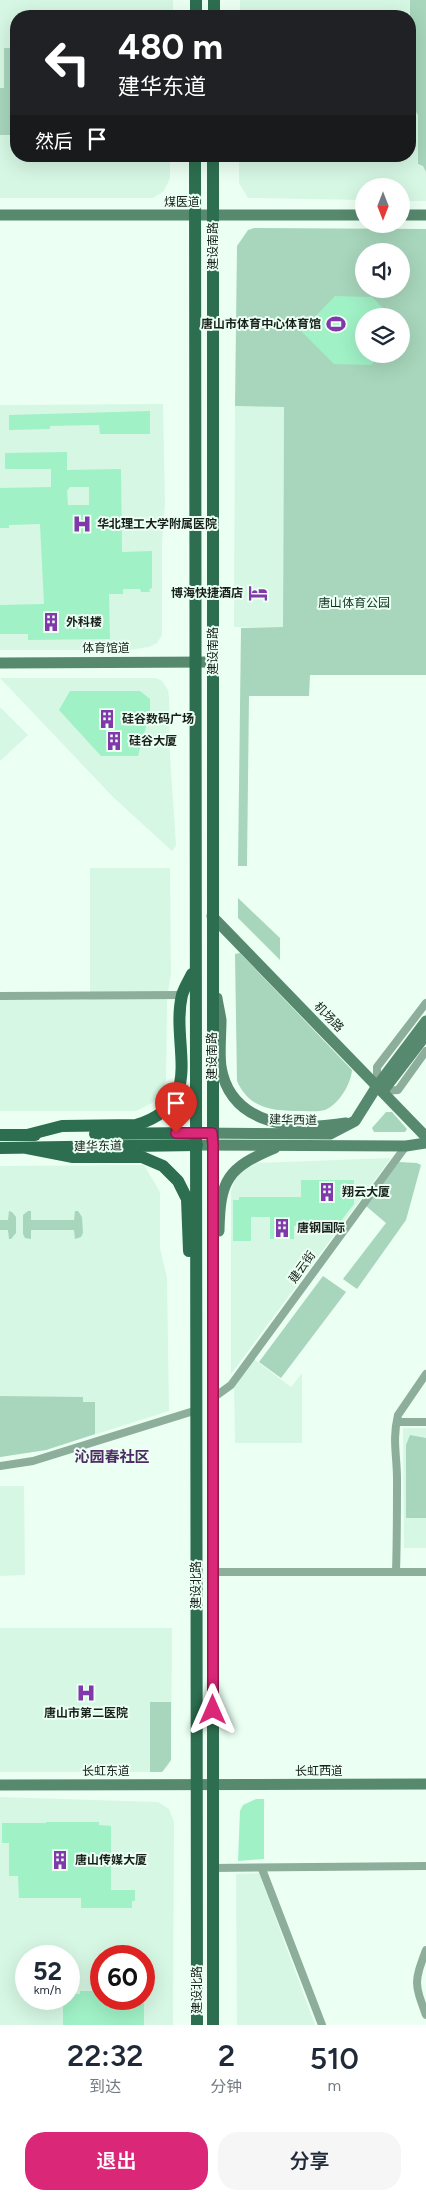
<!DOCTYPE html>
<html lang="zh">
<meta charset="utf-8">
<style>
:root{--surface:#fff;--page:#f6f6f7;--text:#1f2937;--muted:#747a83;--accent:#db2777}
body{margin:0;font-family:Figtree,"Noto Sans SC",sans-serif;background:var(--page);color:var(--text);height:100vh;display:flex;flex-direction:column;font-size:19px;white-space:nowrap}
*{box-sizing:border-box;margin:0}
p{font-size:16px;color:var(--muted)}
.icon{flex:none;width:28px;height:28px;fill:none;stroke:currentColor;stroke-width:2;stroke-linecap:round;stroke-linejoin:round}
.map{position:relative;height:2025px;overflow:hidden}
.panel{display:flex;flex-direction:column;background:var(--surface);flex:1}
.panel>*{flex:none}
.hud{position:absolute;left:10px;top:10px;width:406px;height:152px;border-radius:20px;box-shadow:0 5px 20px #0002;background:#202124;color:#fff;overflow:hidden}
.needle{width:32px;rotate:180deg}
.buttons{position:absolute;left:355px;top:178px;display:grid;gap:10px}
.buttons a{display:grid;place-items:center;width:55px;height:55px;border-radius:50%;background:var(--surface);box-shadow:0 5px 20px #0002;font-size:25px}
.speed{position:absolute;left:15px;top:1945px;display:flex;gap:10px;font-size:25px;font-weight:700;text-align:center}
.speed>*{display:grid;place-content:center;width:65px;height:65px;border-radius:50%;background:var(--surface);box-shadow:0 5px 20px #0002;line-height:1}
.speed small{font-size:12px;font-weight:400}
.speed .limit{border:8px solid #d22;background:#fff;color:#111}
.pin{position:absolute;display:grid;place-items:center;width:42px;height:42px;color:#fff;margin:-51px -21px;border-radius:50% 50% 50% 0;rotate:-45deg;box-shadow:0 0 5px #0007}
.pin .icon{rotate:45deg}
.me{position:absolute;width:55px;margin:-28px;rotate:0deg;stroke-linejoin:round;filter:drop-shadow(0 0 4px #0008)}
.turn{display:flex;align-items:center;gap:18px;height:105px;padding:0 25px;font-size:22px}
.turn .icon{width:65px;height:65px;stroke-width:2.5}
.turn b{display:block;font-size:35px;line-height:42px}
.then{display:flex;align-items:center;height:48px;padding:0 25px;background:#0003;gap:10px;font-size:19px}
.eta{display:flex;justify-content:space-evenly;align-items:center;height:85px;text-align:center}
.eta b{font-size:30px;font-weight:600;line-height:35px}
.action{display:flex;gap:10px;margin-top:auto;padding:10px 25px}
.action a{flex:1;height:58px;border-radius:20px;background:var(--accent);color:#fff;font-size:20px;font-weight:600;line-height:58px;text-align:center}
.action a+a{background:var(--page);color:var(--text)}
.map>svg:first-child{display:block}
</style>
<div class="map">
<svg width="426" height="2025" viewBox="0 0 426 2025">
<rect width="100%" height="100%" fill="#ebfff3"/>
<!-- built -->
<g fill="#d6f7e4" fill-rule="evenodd">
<path d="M0 0H173V16H16V156H170V178L164 191 153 198H0Z"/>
<path d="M240 0H426V201H401V186H364V200L248 198 239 183V156H410V16H240Z"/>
<path d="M163 404 165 503 162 544V635L157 643 149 647 129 650H0V405Z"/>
<path d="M235 406 284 407 283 628 234 627Z"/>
<path d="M0 678H156L162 681 168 690 169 698 170 756 176 845 172 851 113 797Z"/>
<path d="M0 707 28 735 0 761Z"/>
<path d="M90 868H170L171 973 167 1000 166 1079 163 1092 152 1103 136 1111H0V1000H90Z"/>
<path d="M391 1158 231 1374V1192L234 1181 244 1169 257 1163Z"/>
<path d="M144 1165 160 1192V1248L167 1278 169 1411 46 1450 0 1457V1166Z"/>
<path d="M251 1357 291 1387 302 1373V1443H235L234 1383Z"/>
<path d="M403 1428H426V1548H404Z"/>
<path d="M0 1486H24L25 1575 0 1576Z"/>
<path d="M0 1628H172L171 1760 168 1766 162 1772H0Z"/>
<path d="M0 1797 158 1802 169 1809 174 1822 173 2025H0ZM26 1956H69V1999H26ZM101 1956H144V1999H101Z"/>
<path d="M259 1873 315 2025H237L236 1874Z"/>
</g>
<!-- green -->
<g fill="#a7d6bc" fill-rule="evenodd">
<path d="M410 0H426V172L423 166 418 164V115L414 109V65L410 60Z"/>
<path d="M4 48H16V135H0V88H4Z"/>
<path d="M254 228 426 229V675H310L309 696H249L247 866H238L241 628 283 627 284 407 235 406 237 246 248 230ZM364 251H401V289H364ZM364 316H401V354H364Z"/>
<path d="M238 898 280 938V960L238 918Z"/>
<path d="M240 953 352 1070C351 1084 339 1104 325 1110 318 1112 309 1111 302 1111 274 1111 250 1110 237 1081L235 954Z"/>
<path d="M386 1112H392L407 1129 405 1132H374L372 1128Z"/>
<path d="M399 1162 417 1163 421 1165 406 1220 357 1289 343 1279 386 1223 366 1206Z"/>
<path d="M9 1211 12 1212 16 1217V1233L11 1239H9L8 1230H0V1220H8Z"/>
<path d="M28 1211H31V1220H74L75 1211H78L82 1217 83 1233 81 1237 75 1239 74 1230H31V1239L25 1238 23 1234V1215Z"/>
<path d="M323 1276 346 1292 281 1378 259 1362Z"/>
<path d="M0 1396 83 1397V1402H95V1434L46 1450 0 1457Z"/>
<path d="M410 1435 426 1438V1518H406V1445Z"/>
<path d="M150 1702H171V1760L162 1772H150Z"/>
</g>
<!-- building -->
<g fill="#a0f1c6" fill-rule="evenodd">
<path d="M335 296 372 297 391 316H364V354H383L371 365 334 364 301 331Z"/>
<path d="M150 411V434H100L99 425 50 426V429L9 430V415Z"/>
<path d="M67 452V470L121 469 122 552 152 551V588L149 589 150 592H141L140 589H123V594H109L110 639 28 640V634H0V605L44 604 40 524 9 525V528H0V488L51 487V469H5V453ZM70 487H89V505H68L67 491Z"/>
<path d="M70 691H140L150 699V712L138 756H101L59 710Z"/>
<path d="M301 1180H354V1204L337 1226H294V1239H270V1217H251V1241H233V1200H239V1197H301Z"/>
<path d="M256 1799H264V1859L238 1861 240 1811 243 1805Z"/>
<path d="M46 1822H99V1825L111 1826V1890H135V1901H132V1908H81V1898H19L18 1876H9V1843H2V1823H46Z"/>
<path d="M80 1991H101V1999H144V2025H63V1999H69V1994H80Z"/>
</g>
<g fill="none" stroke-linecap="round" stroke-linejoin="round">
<!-- street -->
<g stroke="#8dae9b" stroke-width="8">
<path d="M0 996 182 995"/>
<path d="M377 1086V1067L426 1003"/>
<path d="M383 1091 398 1090 426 1051"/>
<path d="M213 1398 231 1385 406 1146"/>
<path d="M397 1422H426"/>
<path d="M0 1466 33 1461 197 1410"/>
<path d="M213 1572H426"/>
<path d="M396 1572C397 1541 397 1510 397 1479 397 1455 392 1440 398 1415L426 1374"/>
<path d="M213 1868 426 1866"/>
<path d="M262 1869 322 2025"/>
<path d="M426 1950C414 1983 414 1982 426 2015"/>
</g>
<!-- secondary -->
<g stroke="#57896f" stroke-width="11">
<path d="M0 215H364"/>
<path d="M401 215H426"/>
<path d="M0 663 213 662"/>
<path d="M212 916 426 1137"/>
<path d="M217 998C218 1005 220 1013 221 1020 221 1036 219 1052 221 1067 231 1127 298 1131 346 1123"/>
<path d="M383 1091 426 1035"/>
<path d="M195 1133 330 1134 355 1121 377 1086 426 1021"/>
<path d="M197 1145 406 1146 426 1143"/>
<path d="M219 1231C220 1180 227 1168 275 1148"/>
<path d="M0 1785 426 1784"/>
</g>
<!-- primary -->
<g stroke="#2d6e50" stroke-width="12">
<path d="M196 16V0"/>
<path d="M214 16V0"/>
<path d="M195 156 197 2025"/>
<path d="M95 1134 195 1133"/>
<path d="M0 1135H35"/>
<path d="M27 1135 62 1126 136 1125C208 1103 170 1046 182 995 184 988 189 980 192 974"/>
<path d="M0 1148 197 1145"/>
<path d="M27 1148 73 1157H142L163 1166 178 1181 187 1199 189 1251"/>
<path d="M213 2025V156"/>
</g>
</g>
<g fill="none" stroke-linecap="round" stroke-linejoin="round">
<!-- route casing -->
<g stroke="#8e194d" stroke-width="12">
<path id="route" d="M176 1133H212L213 1145V1710"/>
</g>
<!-- route -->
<use href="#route" stroke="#db2777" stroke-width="9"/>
</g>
<!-- icons -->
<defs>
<g id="stadium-bare" transform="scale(1.5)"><path d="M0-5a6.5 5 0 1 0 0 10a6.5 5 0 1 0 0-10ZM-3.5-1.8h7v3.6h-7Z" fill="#8038aa" stroke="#ebfff3" stroke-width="2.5" paint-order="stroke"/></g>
<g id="hospital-bare" transform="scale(1.5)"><path d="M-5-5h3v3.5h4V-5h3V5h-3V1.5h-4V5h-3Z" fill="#8038aa" stroke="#ebfff3" stroke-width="2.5" paint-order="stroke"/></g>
<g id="hotel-bare" transform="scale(1.5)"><path d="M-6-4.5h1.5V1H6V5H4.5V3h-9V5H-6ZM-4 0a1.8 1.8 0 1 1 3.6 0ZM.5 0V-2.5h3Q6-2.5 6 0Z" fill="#8038aa" stroke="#ebfff3" stroke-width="2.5" paint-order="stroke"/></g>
<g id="building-bare" transform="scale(1.5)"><path d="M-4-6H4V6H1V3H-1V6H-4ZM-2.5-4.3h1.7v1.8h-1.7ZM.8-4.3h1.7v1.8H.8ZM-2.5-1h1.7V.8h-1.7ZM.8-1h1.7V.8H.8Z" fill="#8038aa" stroke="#ebfff3" stroke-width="2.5" paint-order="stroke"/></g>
</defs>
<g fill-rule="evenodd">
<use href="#stadium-bare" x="336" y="324"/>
<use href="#hospital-bare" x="82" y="524"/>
<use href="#hotel-bare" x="258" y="593"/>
<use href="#building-bare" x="51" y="622"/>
<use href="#building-bare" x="107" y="719"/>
<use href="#building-bare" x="114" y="741"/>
<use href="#building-bare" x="327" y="1192"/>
<use href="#building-bare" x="282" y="1228"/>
<use href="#hospital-bare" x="86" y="1693"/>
<use href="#building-bare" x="60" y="1860"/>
</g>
<g text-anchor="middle" stroke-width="4" stroke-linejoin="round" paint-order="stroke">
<!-- street labels -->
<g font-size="12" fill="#18201c" stroke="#ebfff3">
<text x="182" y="206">煤医道</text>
<text transform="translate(213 246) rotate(-90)" y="4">建设南路</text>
<text x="106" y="652">体育馆道</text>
<text transform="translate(213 651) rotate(-90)" y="4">建设南路</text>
<text transform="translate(329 1017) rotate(46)" y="4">机场路</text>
<text transform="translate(212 1056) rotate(-90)" y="4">建设南路</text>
<text transform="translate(293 1120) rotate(1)" y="4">建华西道</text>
<text transform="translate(98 1146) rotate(-1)" y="4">建华东道</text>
<text transform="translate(302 1267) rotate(-54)" y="4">建云街</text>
<text transform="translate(196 1585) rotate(-90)" y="4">建设北路</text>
<text x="106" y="1775">长虹东道</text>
<text x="319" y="1775">长虹西道</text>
<text transform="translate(197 1990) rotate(-90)" y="4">建设北路</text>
</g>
<!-- poi labels -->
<g font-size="12" font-weight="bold" fill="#18201c" stroke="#ebfff3" text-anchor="start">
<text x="321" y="328" text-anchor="end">唐山市体育中心体育馆</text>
<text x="97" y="528">华北理工大学附属医院</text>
<text x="243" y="597" text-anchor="end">博海快捷酒店</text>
<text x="66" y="626">外科楼</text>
<text x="122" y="723">硅谷数码广场</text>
<text x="129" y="745">硅谷大厦</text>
<text x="342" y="1196">翔云大厦</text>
<text x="297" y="1232">唐钢国际</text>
<text x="86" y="1717" text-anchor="middle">唐山市第二医院</text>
<text x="75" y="1864">唐山传媒大厦</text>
</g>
<!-- park labels -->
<g font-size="12" fill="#0d3121" stroke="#ebfff3">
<text x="354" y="607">唐山体育公园</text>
</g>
<!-- quarter labels -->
<g font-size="15" font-weight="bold" fill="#4e2b64" stroke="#ebfff3">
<text x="112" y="1462">沁园春社区</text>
</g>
</g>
</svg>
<div class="buttons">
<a><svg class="needle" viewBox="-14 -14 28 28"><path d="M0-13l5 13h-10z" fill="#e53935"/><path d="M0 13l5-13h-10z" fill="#747a83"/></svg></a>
<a><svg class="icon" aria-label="sound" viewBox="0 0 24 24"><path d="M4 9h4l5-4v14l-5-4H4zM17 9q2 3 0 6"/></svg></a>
<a><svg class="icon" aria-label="layers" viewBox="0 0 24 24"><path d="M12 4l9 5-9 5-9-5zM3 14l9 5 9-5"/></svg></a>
</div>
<div class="speed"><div>52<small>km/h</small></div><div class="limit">60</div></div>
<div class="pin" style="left:176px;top:1133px;background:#d93025"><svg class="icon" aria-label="arrive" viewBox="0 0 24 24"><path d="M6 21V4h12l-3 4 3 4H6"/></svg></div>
<svg class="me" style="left:213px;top:1710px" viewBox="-20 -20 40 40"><path d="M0-17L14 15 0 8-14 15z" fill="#db2777" stroke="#fff" stroke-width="4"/></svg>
<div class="hud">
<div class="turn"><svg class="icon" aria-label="left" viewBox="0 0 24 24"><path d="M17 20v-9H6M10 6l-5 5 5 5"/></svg><div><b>480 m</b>建华东道</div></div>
<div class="then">然后<svg class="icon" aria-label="arrive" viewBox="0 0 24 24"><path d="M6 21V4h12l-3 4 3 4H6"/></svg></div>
</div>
</div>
<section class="panel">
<div class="eta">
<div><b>22:32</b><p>到达</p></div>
<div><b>2</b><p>分钟</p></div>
<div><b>510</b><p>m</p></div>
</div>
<div class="action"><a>退出</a><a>分享</a></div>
</section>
